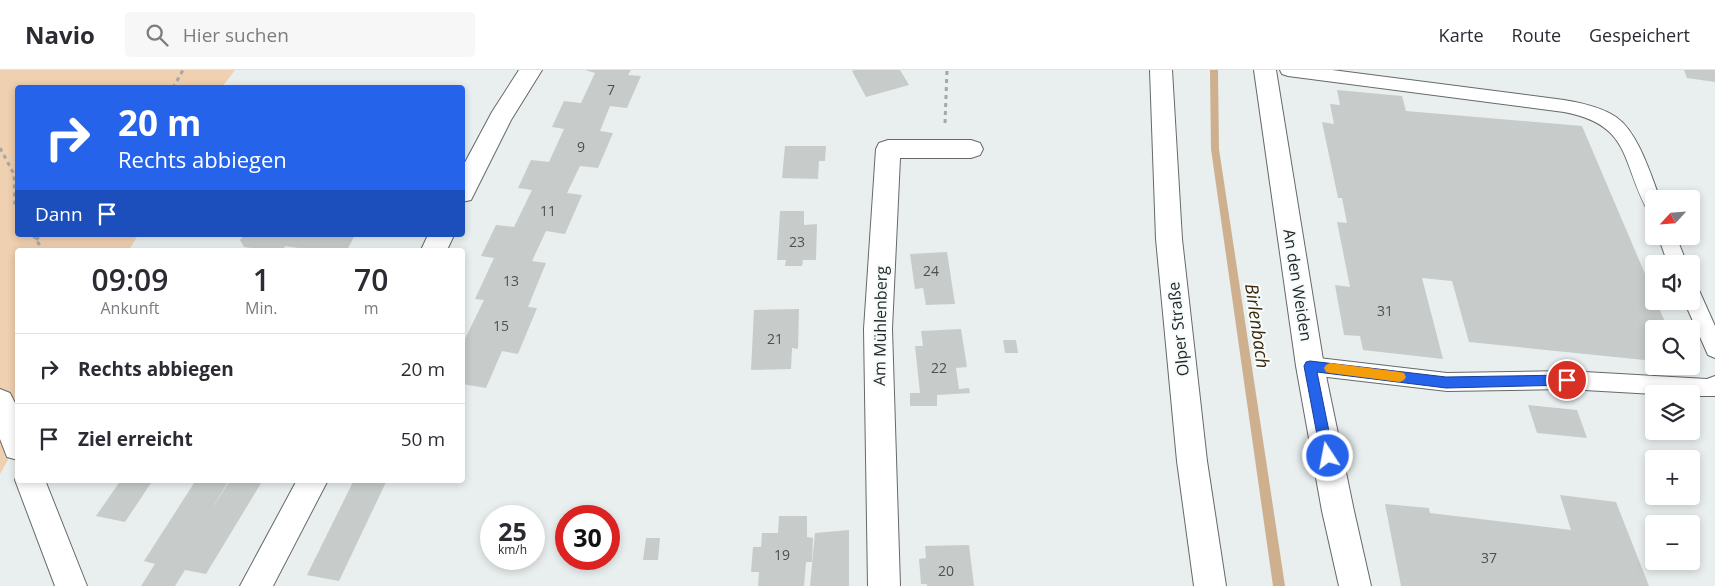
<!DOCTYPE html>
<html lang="de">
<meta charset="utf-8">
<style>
:root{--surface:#fff;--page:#f7f7f7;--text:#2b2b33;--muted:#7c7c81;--line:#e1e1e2}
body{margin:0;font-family:"Open Sans",sans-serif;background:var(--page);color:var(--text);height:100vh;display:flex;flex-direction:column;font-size:19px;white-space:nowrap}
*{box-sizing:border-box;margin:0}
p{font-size:16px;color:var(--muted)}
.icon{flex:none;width:28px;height:28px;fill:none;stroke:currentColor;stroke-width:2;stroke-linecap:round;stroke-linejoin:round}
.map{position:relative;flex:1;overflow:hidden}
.sheet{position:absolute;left:15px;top:178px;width:450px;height:235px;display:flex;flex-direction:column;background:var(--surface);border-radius:5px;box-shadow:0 2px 8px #0003}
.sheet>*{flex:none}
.hud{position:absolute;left:15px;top:15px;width:450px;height:152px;border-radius:5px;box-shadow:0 2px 8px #0003;background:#2563eb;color:#fff;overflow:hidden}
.needle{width:32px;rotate:244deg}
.buttons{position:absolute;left:1645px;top:120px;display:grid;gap:10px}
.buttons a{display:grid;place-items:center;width:55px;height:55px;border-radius:5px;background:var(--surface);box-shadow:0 2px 8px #0003;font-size:25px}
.speed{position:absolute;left:480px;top:435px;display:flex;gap:10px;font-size:25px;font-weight:700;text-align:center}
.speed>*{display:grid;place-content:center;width:65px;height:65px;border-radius:50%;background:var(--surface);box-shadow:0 2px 8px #0003;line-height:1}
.speed small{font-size:12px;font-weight:400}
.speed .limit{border:8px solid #d22;background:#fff;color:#111}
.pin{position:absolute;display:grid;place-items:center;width:42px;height:42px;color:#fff;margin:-21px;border:2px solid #fff;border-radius:50%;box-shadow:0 1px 5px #0007}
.me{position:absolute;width:55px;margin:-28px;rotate:349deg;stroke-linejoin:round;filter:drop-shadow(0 0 4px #0008)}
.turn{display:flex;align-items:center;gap:18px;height:105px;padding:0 20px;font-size:22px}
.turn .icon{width:65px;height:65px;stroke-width:2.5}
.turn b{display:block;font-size:35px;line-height:42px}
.then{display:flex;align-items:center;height:48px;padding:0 20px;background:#0003;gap:10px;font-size:19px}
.eta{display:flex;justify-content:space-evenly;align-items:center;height:85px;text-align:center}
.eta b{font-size:30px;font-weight:600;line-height:35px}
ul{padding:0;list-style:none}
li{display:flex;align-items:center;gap:15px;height:70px;padding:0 20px;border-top:1px solid var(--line)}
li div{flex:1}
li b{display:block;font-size:19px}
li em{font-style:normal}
header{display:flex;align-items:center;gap:30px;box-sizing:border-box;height:70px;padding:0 25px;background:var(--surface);border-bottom:1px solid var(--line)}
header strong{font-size:24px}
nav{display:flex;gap:28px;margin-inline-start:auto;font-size:18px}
.search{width:350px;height:45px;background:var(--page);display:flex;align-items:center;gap:12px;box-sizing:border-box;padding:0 18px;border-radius:5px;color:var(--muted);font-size:19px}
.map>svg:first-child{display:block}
</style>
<header>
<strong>Navio</strong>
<div class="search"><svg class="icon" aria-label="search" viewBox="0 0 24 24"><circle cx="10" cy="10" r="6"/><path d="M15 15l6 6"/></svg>Hier suchen</div>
<nav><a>Karte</a><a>Route</a><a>Gespeichert</a></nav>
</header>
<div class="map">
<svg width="1715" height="516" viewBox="0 0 1715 516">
<rect width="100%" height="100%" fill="#e9eeee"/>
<!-- green -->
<path fill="#efd0b0" d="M0 0H235L222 17 18 18V165H138L129 180H18L17 374 0 404Z"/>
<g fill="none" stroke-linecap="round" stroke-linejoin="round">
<!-- stream -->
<path fill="#ceb08f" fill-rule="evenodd" d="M1210 0H1218L1219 79 1285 516H1273L1211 79Z"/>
</g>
<!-- building -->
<g fill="#c7cccb">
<path d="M585 0H631L628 5 641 6 627 38 610 36 600 61 613 63 598 98 580 96 567 123 582 125 565 164 546 161 532 191 546 193 528 237 537 238 518 284 502 281 486 318 462 314V275L484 230 475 229 494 188 481 186 496 155 514 157 532 120 518 118 531 90 549 92 564 59 552 57 564 31 581 33 595 3Z"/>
<path d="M855 0H900L909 15 866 27 852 1Z"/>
<path d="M1684 0H1715V12L1687 8Z"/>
<path d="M1337 20 1402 26 1406 41 1582 56 1654 225V231H1656L1668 259H1654V291L1469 272 1452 211 1422 208 1443 289 1363 280 1360 266 1344 265 1335 215 1350 217 1337 152 1347 153 1342 128H1338L1322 52 1334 54 1330 34 1340 35Z"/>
<path d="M785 76H826L825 91H819L818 109 782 108Z"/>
<path d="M780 141H804V155L817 154 816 190H803L802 196H785L786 190H777Z"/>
<path d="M244 165H355L347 180H312L285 176 283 180H268L244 177 240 170Z"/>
<path d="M947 182 955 234 926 235 923 218 915 219 910 184Z"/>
<path d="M799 239 798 279 792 278 791 299 751 300 754 240Z"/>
<path d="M961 259 967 297 956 298 959 319 969 318 970 323 937 325V336H910V323H920L915 276H923L921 261Z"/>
<path d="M1003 270H1016L1018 283H1005Z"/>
<path d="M1528 335 1577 340 1587 368 1537 363Z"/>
<path d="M121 410H153L125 452 96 446Z"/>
<path d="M196 410H229L210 442 230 410H263L206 504 185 500 175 516H141L155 494 144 491Z"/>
<path d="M354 410H387L339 511 307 505Z"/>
<path d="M1560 425 1616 432 1649 516H1401L1385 434 1429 438 1430 443 1571 460Z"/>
<path d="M779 446H807V467L813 468 812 492H806L804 516H758L759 502H751L753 477H761L762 463H778Z"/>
<path d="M849 460V516H810L815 463Z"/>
<path d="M646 468H660L658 490H643Z"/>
<path d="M969 475 974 516H927V514H921L919 489 926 488 925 476Z"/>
</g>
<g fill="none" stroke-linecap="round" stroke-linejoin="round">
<!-- lane casing -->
<g stroke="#656969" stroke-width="2">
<g id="lane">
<path d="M1280 0H1332L1564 30C1582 33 1601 37 1616 47 1638 62 1651 105 1660 129H1654V143L1648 141C1621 92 1632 55 1564 42L1288 6 1282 4Z"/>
<path d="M1658 166H1676L1687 194H1668Z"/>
<path d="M1691 216 1698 218 1715 256V288L1708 285 1684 231H1691Z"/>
<path d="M1310 287 1447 303 1567 301 1707 309 1715 306V326H1691V324H1654L1567 319 1447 321 1310 305 1303 302 1300 296 1303 290Z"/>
</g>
</g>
<!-- street casing -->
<g stroke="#656969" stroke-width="2">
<g id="street">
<path d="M519 0H542L511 50 471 130 462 132V98L492 42Z"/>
<path d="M1254 0H1276L1324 296 1354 441 1371 516H1339L1322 441 1296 296Z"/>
<path d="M888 70H971L980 73 983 79 980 85 971 88H900L892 259 900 516H868L864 259 876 79 879 73Z"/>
<path d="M428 165H454L447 180H421Z"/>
<path d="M0 319 10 323 18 339V390L7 387 0 369Z"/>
<path d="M18 404V410H45L87 516H55L15 410Z"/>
<path d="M297 410H328L273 516H240Z"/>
</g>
</g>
<!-- secondary casing -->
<g stroke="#656969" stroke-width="2">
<path id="secondary" d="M1150 0H1172L1182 169 1207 391 1226 516H1194L1177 391 1156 169Z"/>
</g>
<!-- path -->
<g stroke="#a4a8a8" stroke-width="3" stroke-dasharray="4 4" stroke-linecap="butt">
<path d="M173 18 183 0"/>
<path d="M945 53 947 0"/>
<path d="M0 78 14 104 15 137 18 141"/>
<path d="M33 165 43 180"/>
<path d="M36 170 41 165"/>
</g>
<!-- lane -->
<use href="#lane" fill="#fff" fill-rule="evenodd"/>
<!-- street -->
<use href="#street" fill="#fff" fill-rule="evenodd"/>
<!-- secondary -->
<use href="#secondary" fill="#fff" fill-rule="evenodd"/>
</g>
<!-- route -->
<path fill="#2563eb" stroke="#184099" d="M1310 291 1446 307 1567 305 1571 306 1573 310 1571 313 1567 315 1446 318 1317 302 1334 386 1332 391 1328 392 1323 391 1321 386 1304 296 1306 292Z"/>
<!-- slow -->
<path fill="#f59e0b" d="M1330 293 1400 302 1404 303 1406 307 1404 310 1400 312 1330 303 1326 302 1324 298 1326 295Z"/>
<g text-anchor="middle" stroke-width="4.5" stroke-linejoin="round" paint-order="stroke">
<!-- number labels -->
<g font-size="14" fill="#4e5151">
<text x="611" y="25">7</text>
<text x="581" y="82">9</text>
<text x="548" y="146">11</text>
<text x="797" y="177">23</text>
<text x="931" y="206">24</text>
<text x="511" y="216">13</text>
<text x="1385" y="246">31</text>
<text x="501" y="261">15</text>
<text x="775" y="274">21</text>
<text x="939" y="303">22</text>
<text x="782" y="490">19</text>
<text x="1489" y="493">37</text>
<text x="946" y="506">20</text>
</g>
<!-- street labels -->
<g font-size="16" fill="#262828" stroke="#f6fbfb">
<text transform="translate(1298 215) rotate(81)" y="6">An den Weiden</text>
<text transform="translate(880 256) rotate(-89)" y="6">Am Mühlenberg</text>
<text transform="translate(1178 259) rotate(-96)" y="6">Olper Straße</text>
</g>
<!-- water labels -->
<g font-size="18" font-style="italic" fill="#3d270c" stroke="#f6fbfb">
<text transform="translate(1257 256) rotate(82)" y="6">Birlenbach</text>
</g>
</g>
</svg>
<div class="buttons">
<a><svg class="needle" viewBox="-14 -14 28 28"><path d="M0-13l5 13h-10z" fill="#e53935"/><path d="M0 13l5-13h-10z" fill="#7c7c81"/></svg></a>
<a><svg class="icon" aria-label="sound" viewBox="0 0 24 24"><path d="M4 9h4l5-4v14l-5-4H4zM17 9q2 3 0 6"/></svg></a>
<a><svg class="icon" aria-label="search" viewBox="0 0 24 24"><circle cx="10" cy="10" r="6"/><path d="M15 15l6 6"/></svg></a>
<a><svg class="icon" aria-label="layers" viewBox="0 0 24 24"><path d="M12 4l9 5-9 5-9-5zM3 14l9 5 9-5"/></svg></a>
<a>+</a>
<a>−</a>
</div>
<div class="speed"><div>25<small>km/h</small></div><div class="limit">30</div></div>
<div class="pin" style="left:1567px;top:310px;background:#d93025"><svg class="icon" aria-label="arrive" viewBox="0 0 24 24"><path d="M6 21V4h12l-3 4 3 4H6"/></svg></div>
<svg class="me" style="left:1328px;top:386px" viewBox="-20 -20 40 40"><circle r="17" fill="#2563eb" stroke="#fff" stroke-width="3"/><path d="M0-11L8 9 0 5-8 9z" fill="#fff"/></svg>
<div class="hud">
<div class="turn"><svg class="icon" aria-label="right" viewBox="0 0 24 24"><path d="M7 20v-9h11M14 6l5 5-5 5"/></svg><div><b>20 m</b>Rechts abbiegen</div></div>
<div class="then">Dann<svg class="icon" aria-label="arrive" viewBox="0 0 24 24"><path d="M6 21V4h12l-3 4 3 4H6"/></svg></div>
</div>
<section class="sheet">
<div class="eta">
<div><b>09:09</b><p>Ankunft</p></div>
<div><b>1</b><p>Min.</p></div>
<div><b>70</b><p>m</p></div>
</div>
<ul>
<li><svg class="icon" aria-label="right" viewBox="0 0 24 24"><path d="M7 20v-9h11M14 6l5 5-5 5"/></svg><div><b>Rechts abbiegen</b></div><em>20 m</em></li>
<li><svg class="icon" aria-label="arrive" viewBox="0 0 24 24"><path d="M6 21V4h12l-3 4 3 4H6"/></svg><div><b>Ziel erreicht</b></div><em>50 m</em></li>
</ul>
</section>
</div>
